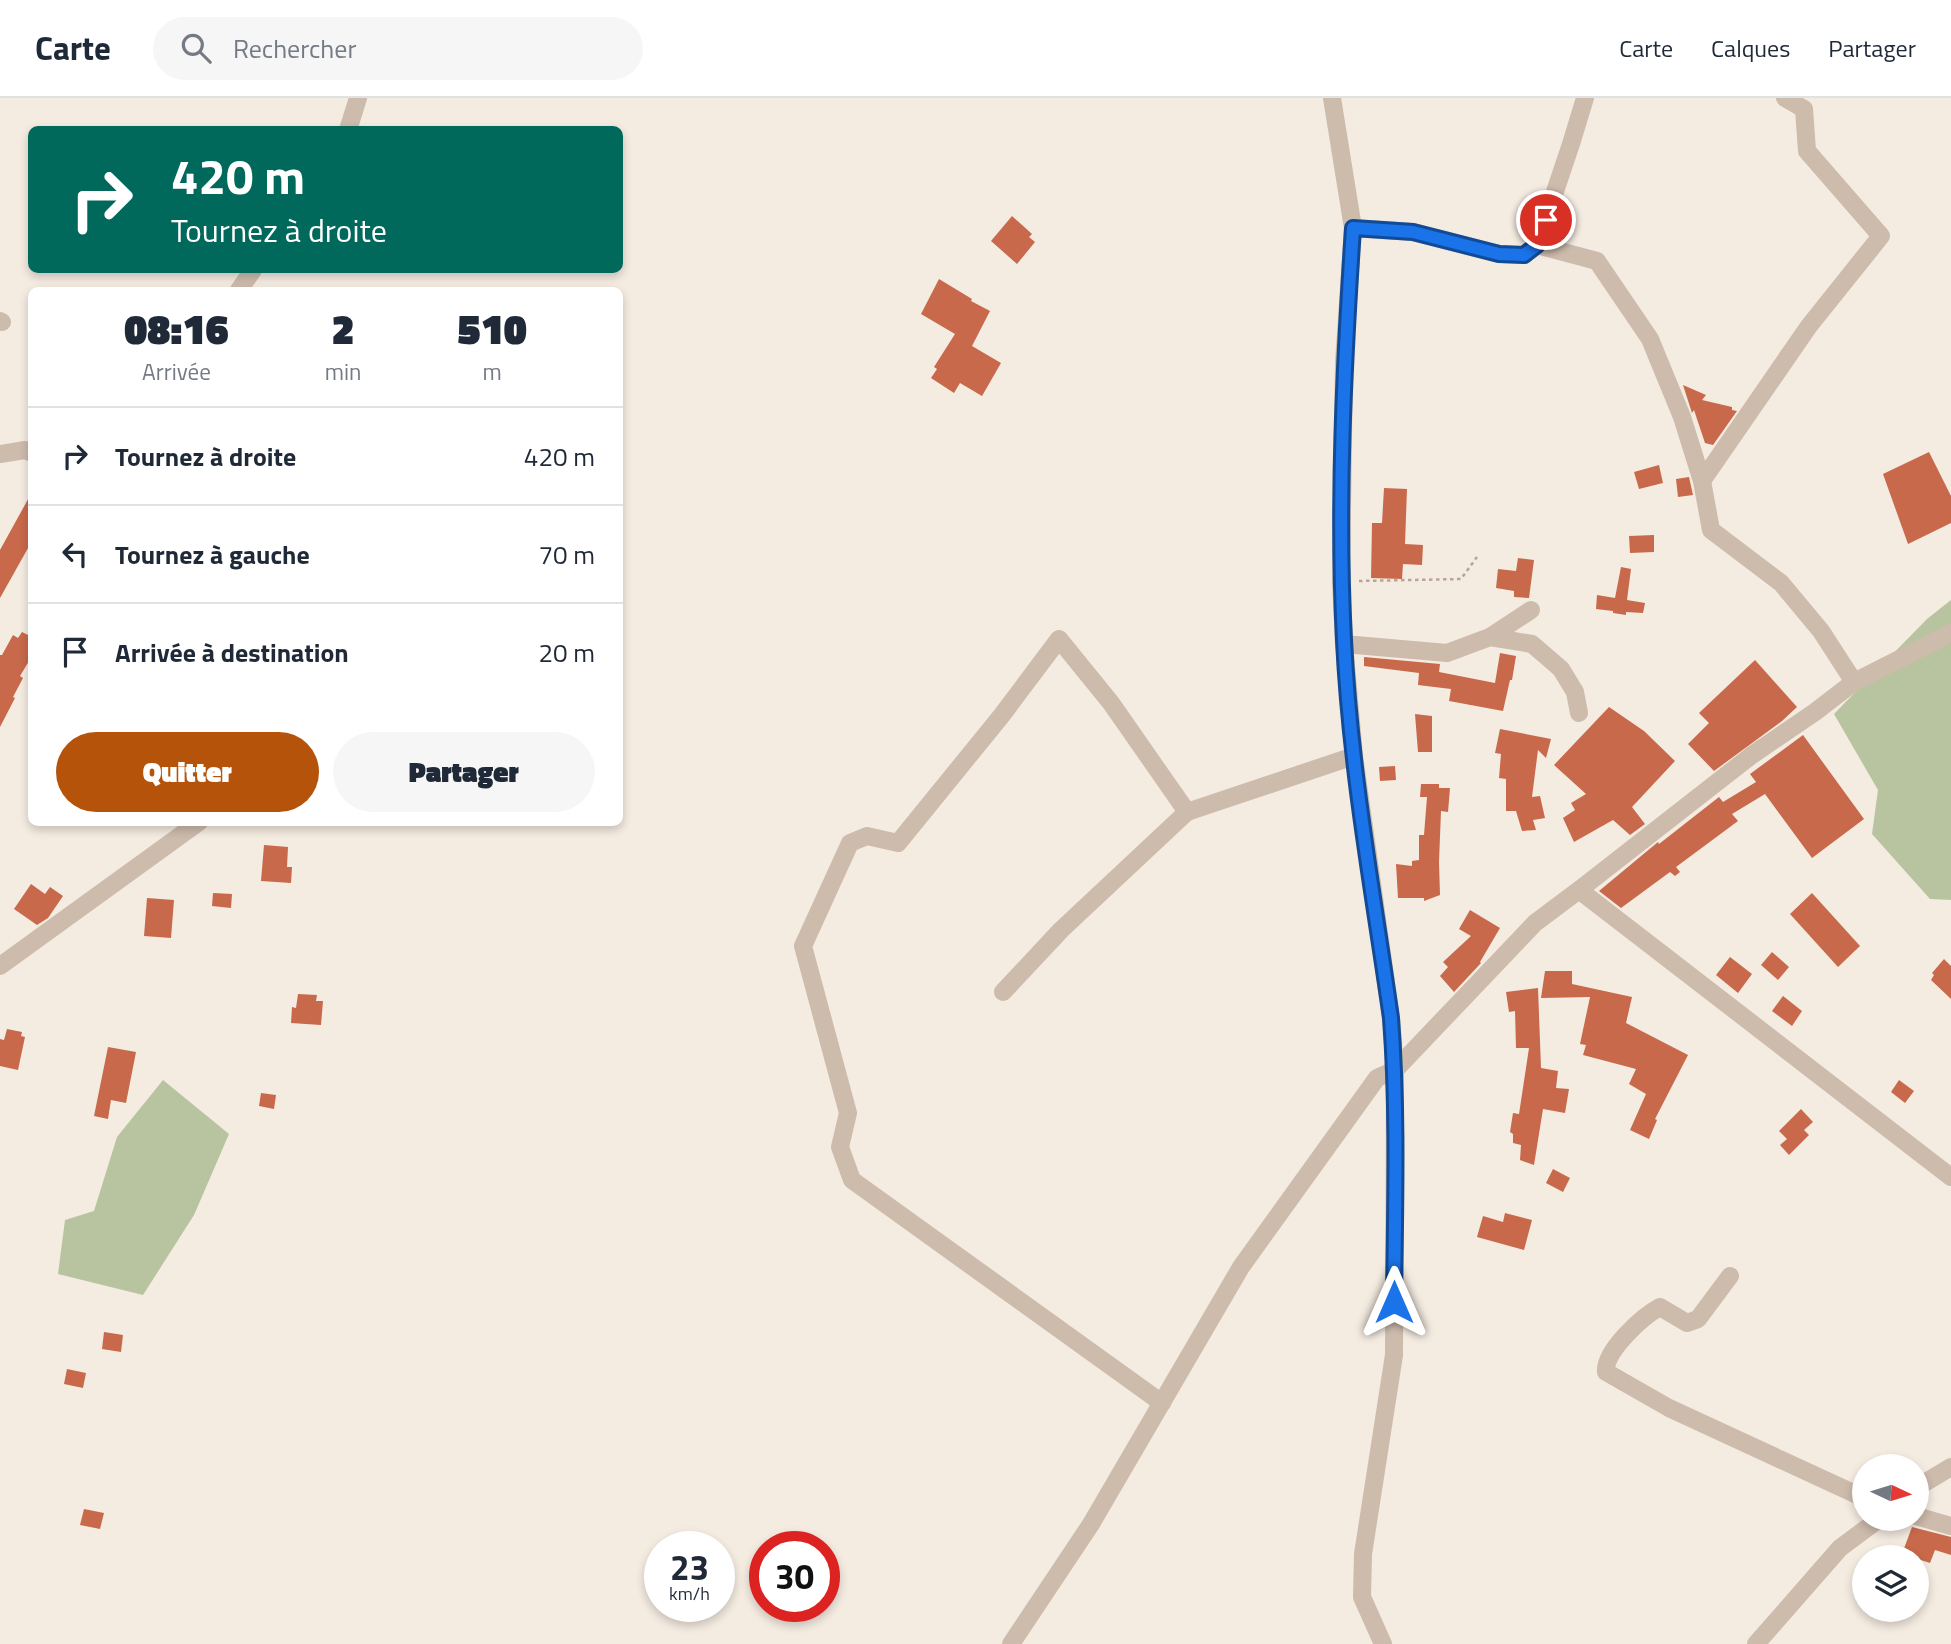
<!DOCTYPE html>
<html lang="fr">
<meta charset="utf-8">
<style>
:root{--surface:#fff;--page:#f6f6f7;--text:#1f2937;--muted:#747a83;--line:#e0e1e3;--accent:#b45309}
body{margin:0;font-family:"Titillium Web",sans-serif;background:var(--page);color:var(--text);height:100vh;display:flex;flex-direction:column;font-size:26px;white-space:nowrap}
*{box-sizing:border-box;margin:0}
p{font-size:23px;color:var(--muted)}
.icon{flex:none;width:38px;height:38px;fill:none;stroke:currentColor;stroke-width:2;stroke-linecap:round;stroke-linejoin:round}
.map{position:relative;flex:1;overflow:hidden}
.panel{position:absolute;left:28px;top:189px;width:595px;height:539px;display:flex;flex-direction:column;background:var(--surface);border-radius:10px;box-shadow:0 4px 10px #0003}
.panel>*{flex:none}
.banner{position:absolute;left:28px;top:28px;width:595px;height:147px;border-radius:10px;box-shadow:0 4px 10px #0003;background:#00695c;color:#fff;overflow:hidden}
.needle{width:46px;rotate:94deg}
.fabs{position:absolute;left:1852px;top:1356px;display:grid;gap:14px}
.fabs a{display:grid;place-items:center;width:77px;height:77px;border-radius:50%;background:var(--surface);box-shadow:0 4px 10px #0003;font-size:35px}
.speed{position:absolute;left:644px;top:1433px;display:flex;gap:14px;font-size:35px;font-weight:700;text-align:center}
.speed>*{display:grid;place-content:center;width:91px;height:91px;border-radius:50%;background:var(--surface);box-shadow:0 4px 10px #0003;line-height:1}
.speed small{font-size:18px;font-weight:400}
.speed .limit{border:10px solid #d22;background:#fff;color:#111}
.pin{position:absolute;display:grid;place-items:center;width:60px;height:60px;color:#fff;margin:-30px;border:4px solid #fff;border-radius:50%;box-shadow:0 2px 7px #0007}
.me{position:absolute;width:77px;margin:-38px;rotate:0deg;stroke-linejoin:round;filter:drop-shadow(0 0 5px #0008)}
.turn{display:flex;align-items:center;gap:24px;height:147px;padding:0 28px;font-size:32px}
.turn .icon{width:91px;height:91px;stroke-width:2.5}
.turn b{display:block;font-size:49px;line-height:60px}
.eta{display:flex;justify-content:space-evenly;align-items:center;height:119px;text-align:center}
.eta b{font-size:42px;font-weight:800;line-height:49px}
.action{display:flex;gap:14px;margin-top:auto;padding:14px 28px}
.action a{flex:1;height:80px;border-radius:42px;background:var(--accent);color:#fff;font-size:28px;font-weight:800;line-height:80px;text-align:center}
.action a+a{background:var(--page);color:var(--text)}
ul{padding:0;list-style:none}
li{display:flex;align-items:center;gap:21px;height:98px;padding:0 28px;border-top:2px solid var(--line)}
li div{flex:1}
li b{display:block;font-size:26px}
li em{font-style:normal}
header{display:flex;align-items:center;gap:42px;box-sizing:border-box;height:98px;padding:0 35px;background:var(--surface);border-bottom:2px solid var(--line)}
header strong{font-size:33px}
nav{display:flex;gap:38px;margin-inline-start:auto;font-size:24px}
.search{width:490px;height:63px;background:var(--page);display:flex;align-items:center;gap:18px;box-sizing:border-box;padding:0 24px;border-radius:38px;color:var(--muted);font-size:26px}
.map>svg:first-child{display:block}
</style>
<header>
<strong>Carte</strong>
<div class="search"><svg class="icon" aria-label="search" viewBox="0 0 24 24"><circle cx="10" cy="10" r="6"/><path d="M15 15l6 6"/></svg>Rechercher</div>
<nav><a>Carte</a><a>Calques</a><a>Partager</a></nav>
</header>
<div class="map">
<svg width="1951" height="1546" viewBox="0 0 1951 1546">
<rect width="100%" height="100%" fill="#f4ebe1"/>
<!-- green -->
<g fill="#b8c4a0">
<path d="M1951 502V802L1930 801 1872 736 1878 692 1834 616 1927 521Z"/>
<path d="M163 982 229 1036 194 1117 143 1197 58 1176 65 1122 94 1113 117 1039Z"/>
</g>
<!-- building -->
<g fill="#c8694b">
<path d="M1012 118 1032 136 1029 139 1035 144 1017 166 991 143Z"/>
<path d="M939 181 972 201 971 203 990 213 972 248 1001 265 982 298 960 285 954 295 931 280 937 271 934 269 955 236 921 216Z"/>
<path d="M1683 287 1706 297 1702 302 1732 309V312L1737 313 1713 347 1705 345 1694 312 1692 315Z"/>
<path d="M1929 354 1951 398V425L1908 446 1883 376Z"/>
<path d="M1659 367 1663 385 1639 391 1634 374Z"/>
<path d="M1689 379 1693 397 1678 399 1676 381Z"/>
<path d="M1384 390 1407 391 1405 446 1423 447 1422 467 1403 466 1402 481 1371 480 1372 425H1382Z"/>
<path d="M32 394V443L0 500V452Z"/>
<path d="M1654 437V454L1630 455 1629 438Z"/>
<path d="M1518 460 1534 462 1529 500 1514 499V493L1496 490 1498 471 1516 473Z"/>
<path d="M1621 469 1631 471 1627 502 1645 505 1643 515 1626 514V517L1613 515V513L1596 511 1597 497 1615 500Z"/>
<path d="M22 534 32 539V558L20 578 23 580 13 599 15 600 0 629V557H2L13 537 18 540Z"/>
<path d="M1500 555 1516 558 1512 582H1510L1503 613 1449 603 1451 591 1418 587 1419 575 1364 568V559L1440 566 1439 574 1495 585Z"/>
<path d="M1755 562 1797 609 1782 623 1714 673 1688 646 1709 625 1699 615Z"/>
<path d="M1609 609 1644 633 1675 663 1632 709 1645 726 1630 737 1613 722 1574 744 1563 720 1575 712 1571 705 1586 696 1554 667Z"/>
<path d="M1415 616 1432 618V654H1418Z"/>
<path d="M1500 631 1551 641 1546 660 1538 652 1532 699 1540 698 1545 720 1533 722 1536 732 1522 733 1516 713H1506V681L1499 680 1501 656 1495 655Z"/>
<path d="M1803 637 1864 721 1812 760 1765 696 1732 716 1738 723 1676 769 1680 774 1675 778 1670 774 1621 810 1599 793 1658 744 1659 746 1719 699 1723 704 1756 684 1750 676Z"/>
<path d="M1395 668 1396 682 1380 683 1379 669Z"/>
<path d="M1421 686H1439V690H1450L1448 714 1441 713 1439 764 1440 797 1424 803V800H1398L1396 766 1412 768V763L1419 762V737H1424L1427 699H1420Z"/>
<path d="M264 747 288 749 287 769H292L291 785 261 783Z"/>
<path d="M31 786 45 796 50 789 63 798 48 820 37 827 14 811Z"/>
<path d="M213 795 232 796 231 810 212 808Z"/>
<path d="M1812 795 1860 848 1838 869 1790 816Z"/>
<path d="M147 800 174 802 171 840 144 838Z"/>
<path d="M1470 812 1500 830 1480 864 1481 865 1454 894 1440 878 1448 869 1443 864 1471 838 1459 831Z"/>
<path d="M1772 854 1789 869 1778 882 1761 867Z"/>
<path d="M1730 859 1752 876 1738 895 1716 877Z"/>
<path d="M1944 861 1951 868V901L1931 882 1934 877 1932 875Z"/>
<path d="M1545 873H1572V886L1632 899 1626 925 1688 957 1655 1021 1657 1022 1649 1041 1630 1032 1646 996 1629 986 1636 971 1583 957 1586 947 1580 946 1590 899 1541 900Z"/>
<path d="M1538 890 1541 970 1558 973 1556 990 1569 991 1565 1015 1543 1011 1534 1067 1520 1062 1521 1047 1513 1045V1036L1510 1034 1513 1015 1519 1016 1529 950H1516L1515 913 1509 914 1506 894Z"/>
<path d="M298 896 317 897 316 903H323L321 927 291 925 292 909 296 910Z"/>
<path d="M1783 898 1802 913 1792 928 1772 913Z"/>
<path d="M7 931 22 934 21 938 25 939 18 972 0 968V941L4 942Z"/>
<path d="M108 949 136 954 126 1005 111 1002 108 1021 94 1018Z"/>
<path d="M1899 982 1914 993 1905 1005 1891 994Z"/>
<path d="M261 995 276 997 274 1011 259 1008Z"/>
<path d="M1801 1011 1813 1024 1804 1032 1809 1037 1789 1057 1780 1047 1787 1041 1779 1033Z"/>
<path d="M1553 1071 1570 1080 1563 1094 1546 1085Z"/>
<path d="M1505 1115 1532 1122 1524 1152 1477 1139 1483 1118 1503 1124Z"/>
<path d="M104 1234 123 1237 121 1254 102 1251Z"/>
<path d="M67 1271 86 1275 83 1290 64 1286Z"/>
<path d="M84 1411 104 1415 100 1431 80 1427Z"/>
<path d="M1912 1429 1951 1439V1457L1935 1452 1930 1465 1902 1456Z"/>
</g>
<g fill="none" stroke-linecap="round" stroke-linejoin="round">
<!-- path -->
<path stroke="#b9a596" stroke-width="2.5" stroke-dasharray="3.5 3.5" stroke-linecap="butt" d="M1359 483 1461 481 1477 459"/>
<!-- minor -->
<g stroke="#cdbbac" stroke-width="18">
<path d="M1332 0 1353 130"/>
<path d="M348 32 358 0"/>
<path d="M1537 147 1597 163 1650 241 1682 319 1702 383 1711 432 1781 485 1821 533 1854 584 1815 614 1752 657 1579 792"/>
<path d="M239 192 253 172"/>
<path d="M0 223 2 224"/>
<path d="M0 356 25 352 32 355"/>
<path d="M1702 383 1809 228 1881 138 1807 53 1804 11 1785 0"/>
<path d="M1490 539 1531 512"/>
<path d="M1344 546 1447 555 1490 539 1532 546 1561 571 1575 594 1579 615"/>
<path d="M1854 584 1951 535"/>
<path d="M0 868 199 724"/>
<path d="M1003 894 1061 832 1187 714 1354 658"/>
<path d="M1730 1178 1698 1221 1687 1225 1660 1209C1643 1218 1604 1253 1606 1274L1669 1310 1864 1400"/>
<path d="M1162 1305 852 1082 840 1049 848 1015 803 848 850 745 867 738 898 745 1002 617 1059 541 1111 605 1187 714"/>
<path d="M1916 1390 1951 1369"/>
<path d="M1916 1418 1951 1428"/>
<path d="M1011 1546 1091 1426 1241 1169 1377 980 1395 972 1535 825 1579 792 1951 1079"/>
<path d="M1383 1546 1362 1499 1363 1456 1394 1257 1395 972 1391 920 1354 658 1344 546 1341 484 1344 264 1353 130 1413 134 1499 156 1524 157 1537 147 1571 46 1585 0"/>
<path d="M1756 1546 1840 1450 1879 1421"/>
</g>
</g>
<g fill="none" stroke-linecap="round" stroke-linejoin="round">
<!-- route casing -->
<g stroke="#114b97" stroke-width="18">
<path id="route" d="M1394 1204C1395 1109 1398 1014 1391 920 1373 794 1350 669 1344 542 1337 405 1344 267 1353 130L1413 134 1499 156 1524 157 1537 147 1546 122"/>
</g>
<!-- route -->
<use href="#route" stroke="#1a73e8" stroke-width="12"/>
</g>
</svg>
<div class="fabs">
<a><svg class="needle" viewBox="-14 -14 28 28"><path d="M0-13l5 13h-10z" fill="#e53935"/><path d="M0 13l5-13h-10z" fill="#747a83"/></svg></a>
<a><svg class="icon" aria-label="layers" viewBox="0 0 24 24"><path d="M12 4l9 5-9 5-9-5zM3 14l9 5 9-5"/></svg></a>
</div>
<div class="speed"><div>23<small>km/h</small></div><div class="limit">30</div></div>
<div class="pin" style="left:1546px;top:122px;background:#d93025"><svg class="icon" aria-label="arrive" viewBox="0 0 24 24"><path d="M6 21V4h12l-3 4 3 4H6"/></svg></div>
<svg class="me" style="left:1394px;top:1204px" viewBox="-20 -20 40 40"><path d="M0-17L14 15 0 8-14 15z" fill="#1a73e8" stroke="#fff" stroke-width="4"/></svg>
<div class="banner">
<div class="turn"><svg class="icon" aria-label="right" viewBox="0 0 24 24"><path d="M7 20v-9h11M14 6l5 5-5 5"/></svg><div><b>420 m</b>Tournez à droite</div></div>
</div>
<section class="panel">
<div class="eta">
<div><b>08:16</b><p>Arrivée</p></div>
<div><b>2</b><p>min</p></div>
<div><b>510</b><p>m</p></div>
</div>
<ul>
<li><svg class="icon" aria-label="right" viewBox="0 0 24 24"><path d="M7 20v-9h11M14 6l5 5-5 5"/></svg><div><b>Tournez à droite</b></div><em>420 m</em></li>
<li><svg class="icon" aria-label="left" viewBox="0 0 24 24"><path d="M17 20v-9H6M10 6l-5 5 5 5"/></svg><div><b>Tournez à gauche</b></div><em>70 m</em></li>
<li><svg class="icon" aria-label="arrive" viewBox="0 0 24 24"><path d="M6 21V4h12l-3 4 3 4H6"/></svg><div><b>Arrivée à destination</b></div><em>20 m</em></li>
</ul>
<div class="action"><a>Quitter</a><a>Partager</a></div>
</section>
</div>
